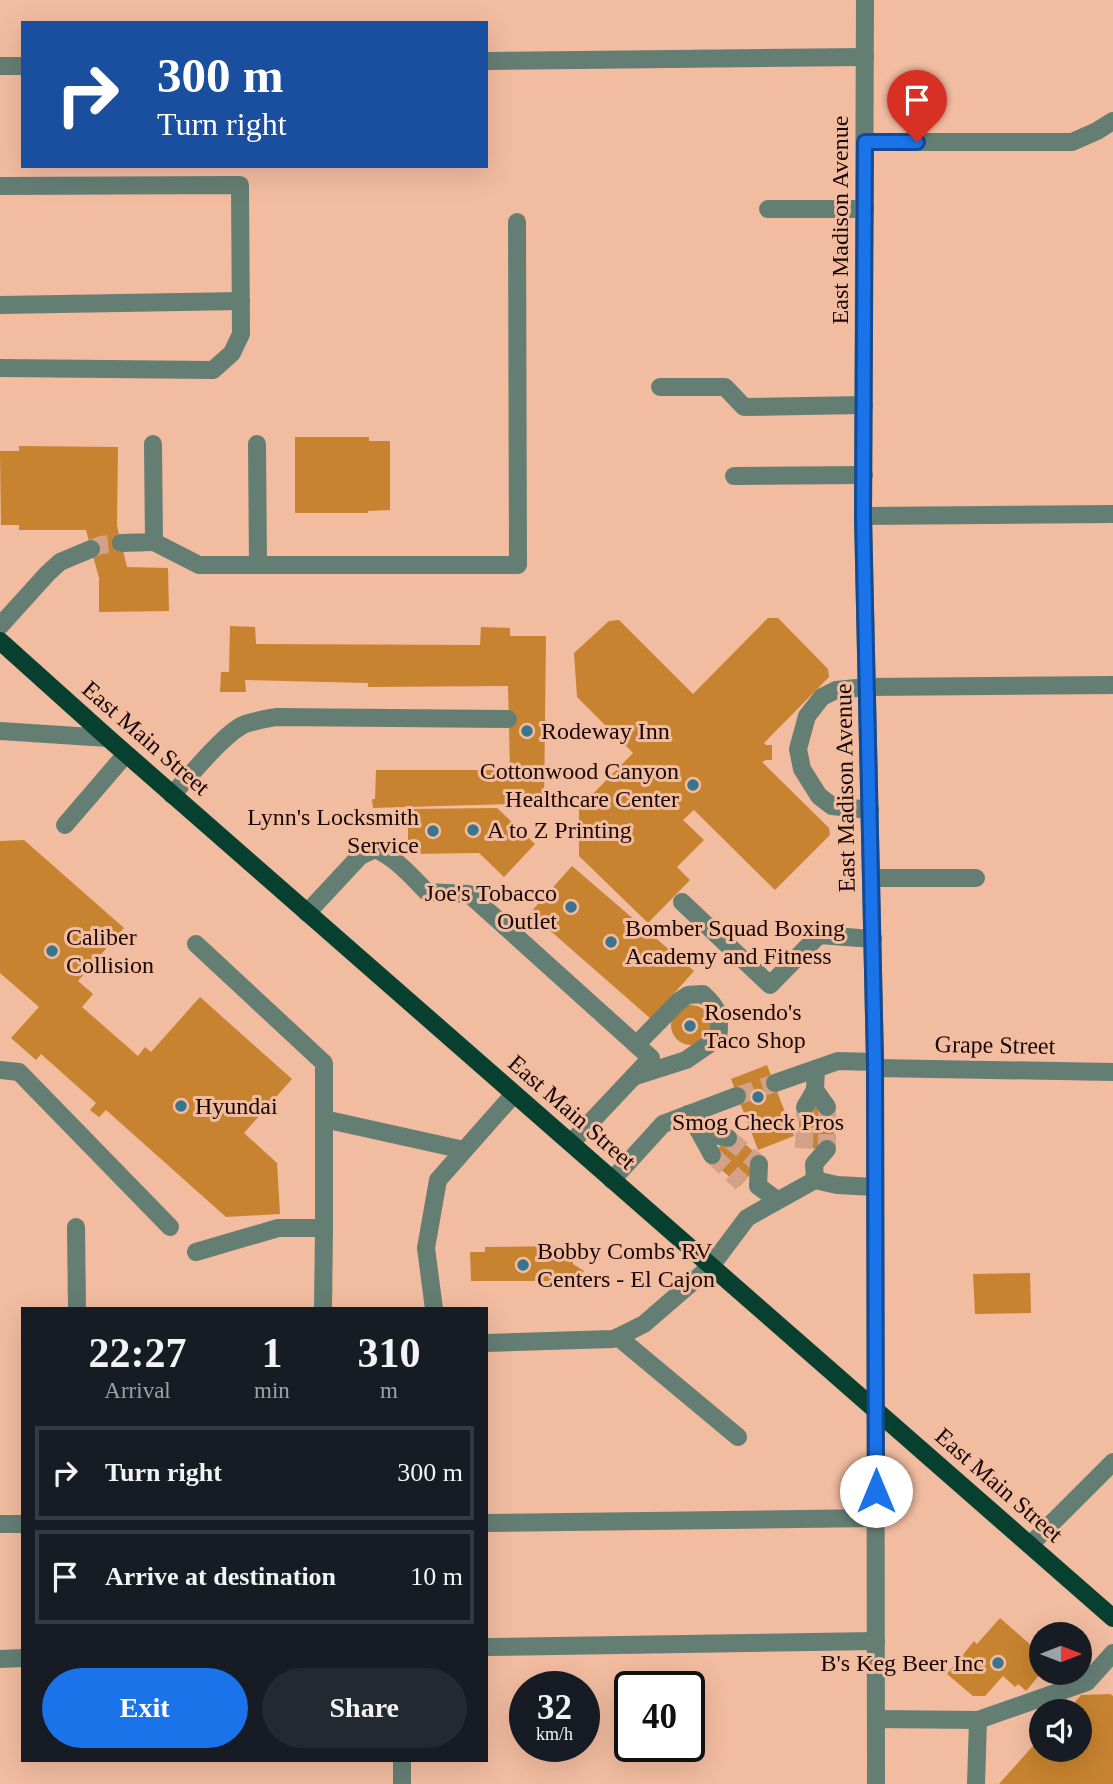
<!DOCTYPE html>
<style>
:root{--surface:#171b24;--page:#242831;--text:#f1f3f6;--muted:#9ea1a6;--line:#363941;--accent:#1a73e8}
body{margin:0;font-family:Georgia,serif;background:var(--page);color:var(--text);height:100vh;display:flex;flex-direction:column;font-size:26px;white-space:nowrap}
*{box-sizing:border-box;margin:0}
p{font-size:23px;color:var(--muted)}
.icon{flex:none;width:38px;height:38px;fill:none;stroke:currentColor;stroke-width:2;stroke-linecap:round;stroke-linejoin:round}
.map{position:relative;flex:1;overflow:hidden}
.drawer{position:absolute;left:21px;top:1307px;width:467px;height:455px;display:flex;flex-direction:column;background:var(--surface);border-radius:0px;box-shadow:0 7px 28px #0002}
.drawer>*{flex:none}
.guide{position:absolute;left:21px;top:21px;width:467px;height:147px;border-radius:0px;box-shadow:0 7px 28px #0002;background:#1a4fa0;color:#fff;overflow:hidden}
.needle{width:46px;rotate:90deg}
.tools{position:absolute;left:1029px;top:1622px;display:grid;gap:14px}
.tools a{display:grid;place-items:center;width:63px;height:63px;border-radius:50%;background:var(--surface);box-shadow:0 7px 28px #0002;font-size:35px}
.speed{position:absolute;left:509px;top:1671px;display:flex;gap:14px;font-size:35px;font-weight:700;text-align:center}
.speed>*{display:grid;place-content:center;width:91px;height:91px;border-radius:50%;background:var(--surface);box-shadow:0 7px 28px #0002;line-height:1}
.speed small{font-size:18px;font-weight:400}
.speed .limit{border:4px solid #111;border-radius:10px;background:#fff;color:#111}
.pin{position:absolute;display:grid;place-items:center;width:60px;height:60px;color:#fff;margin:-72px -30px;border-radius:50% 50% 50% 0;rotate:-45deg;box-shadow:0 0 7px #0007}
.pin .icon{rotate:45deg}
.me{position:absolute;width:77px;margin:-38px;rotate:0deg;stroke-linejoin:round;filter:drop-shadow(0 0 5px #0008)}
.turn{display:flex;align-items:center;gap:24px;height:147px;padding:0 21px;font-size:32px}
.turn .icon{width:91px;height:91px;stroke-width:2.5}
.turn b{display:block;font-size:49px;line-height:60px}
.eta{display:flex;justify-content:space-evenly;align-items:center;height:119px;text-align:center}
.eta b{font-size:42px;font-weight:700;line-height:49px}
.cta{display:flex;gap:14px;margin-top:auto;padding:14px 21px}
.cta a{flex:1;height:80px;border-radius:42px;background:var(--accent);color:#fff;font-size:28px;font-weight:700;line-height:80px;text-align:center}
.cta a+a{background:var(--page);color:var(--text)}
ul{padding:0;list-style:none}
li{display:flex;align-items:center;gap:21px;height:94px;margin:0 14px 10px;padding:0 7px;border:4px solid var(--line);border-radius:0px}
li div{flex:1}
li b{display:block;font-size:26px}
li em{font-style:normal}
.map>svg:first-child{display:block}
</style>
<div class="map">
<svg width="1113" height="1784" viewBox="0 0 1113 1784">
<rect width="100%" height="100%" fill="#f2bca0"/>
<!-- building -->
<g fill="#c7832f">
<path d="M295 437H369V441H390V510L368 511V513H295Z"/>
<path d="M19 446 118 447 117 526 127 567 168 568 169 611 99 612V578L86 530H19V525H1L0 451H19Z"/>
<path d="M768 618H778L828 669 829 677 764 743 766 745H772V760H766L762 762 829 828 830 835 775 890 694 810 683 820 704 840 677 867 690 880 648 923 579 856V808L633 753 577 697 574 653 609 621 619 620 693 694Z"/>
<path d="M230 626 255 627 256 644 480 645 481 627 510 628V636H546L544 802H510V804L373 808 372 799H375L376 770H510L508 686 368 687V683L245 680 246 692H220L221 672H229Z"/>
<path d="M497 808 535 844 504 877 479 853 408 854V809Z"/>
<path d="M24 840 124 928 78 981 93 994 82 1007 138 1056 145 1047 151 1052 200 997 292 1079 244 1133 277 1163 280 1214 226 1217 106 1110 99 1117 90 1110 96 1103 41 1054 36 1060 11 1038 39 1007 0 973V841Z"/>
<path d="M572 866 694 971 651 1019 530 913Z"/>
<circle cx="691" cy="1025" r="20"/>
<path d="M767 1065 794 1136 758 1150 731 1079Z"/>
<path d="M799 1107H834V1149L799 1148Z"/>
<path d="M732 1132 763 1160 740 1186 709 1159Z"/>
<path d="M564 1246 571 1252 573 1264 584 1271 569 1286 564 1281H471L470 1252H485V1247Z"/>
<path d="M1030 1273 1031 1313 975 1314 973 1274Z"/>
<path d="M1000 1618 1041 1654V1673L1026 1691 1018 1684 1015 1687 1003 1676 985 1696H973L947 1674 974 1641 977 1644Z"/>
<path d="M1110 1694 1113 1696V1784H999L1040 1738 1031 1731 1041 1719V1750H1080V1712H1048L1059 1698 1070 1708 1081 1695Z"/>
</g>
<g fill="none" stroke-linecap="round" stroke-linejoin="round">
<!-- minor-tunnel -->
<g stroke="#d2a188" stroke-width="18" stroke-dasharray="18 9" stroke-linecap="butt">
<path d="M91 549 101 545 121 543"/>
<path d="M737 1096 775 1083"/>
<path d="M827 1107V1149"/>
<path d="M728 1138 759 1164"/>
<path d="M804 1148 805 1107"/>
<path d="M712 1155 742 1183"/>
</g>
<!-- minor -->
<g stroke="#657e74" stroke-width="18">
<path d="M865 0 863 516 875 1062 876 1784"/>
<path d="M486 61 865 57"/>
<path d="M0 66H23"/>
<path d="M865 142H1072L1097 131 1113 121"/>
<path d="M0 186 240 185 241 334 232 353 213 370 0 368"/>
<path d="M768 209H865"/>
<path d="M0 305 241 301"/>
<path d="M660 387H725L744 407 864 405"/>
<path d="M257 444 258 565"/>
<path d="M734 476 864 475"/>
<path d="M863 516 1113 514"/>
<path d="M154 542 199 565H518L517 222"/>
<path d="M121 543 154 542 153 444"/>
<path d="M0 626 47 574 60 562 91 549"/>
<path d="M0 731 108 738"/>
<path d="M172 795C189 777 224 734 243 725 253 721 265 719 276 717L508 719"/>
<path d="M870 810 832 806 819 796 802 769 798 749 807 716 822 697 836 690 867 687 1113 685"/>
<path d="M65 825 126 754"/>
<path d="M871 878H976"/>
<path d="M682 902 770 985 819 935 873 939"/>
<path d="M307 913 360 856 375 849C396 858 411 876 427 892L469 894 651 1058 571 1143"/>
<path d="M196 944 324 1063V1228"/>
<path d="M875 1068 1113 1072"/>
<path d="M816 1069 815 1090 827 1107"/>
<path d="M0 1070 19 1072 170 1227"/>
<path d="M636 1076 686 1060 718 1038C721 1017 719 1008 703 994L688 995 679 1001 637 1044"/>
<path d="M775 1083 838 1061 875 1062"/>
<path d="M805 1107 815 1090"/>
<path d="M688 1114 699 1131 728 1138"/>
<path d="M324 1119 464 1150"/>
<path d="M699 1131 712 1155"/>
<path d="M759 1164 758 1186 777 1200"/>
<path d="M612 1180 663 1124 737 1096"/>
<path d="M815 1180 814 1164 827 1149"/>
<path d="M76 1227 77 1309"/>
<path d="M196 1252 278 1228H324L323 1309"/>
<path d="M434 1309 426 1248 438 1180 514 1094"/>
<path d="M618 1337 738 1437"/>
<path d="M486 1343 613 1339 618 1337 644 1324 711 1266 747 1218 754 1214 815 1180 837 1185 875 1187"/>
<path d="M486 1523 876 1518"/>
<path d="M0 1524H23"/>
<path d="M1030 1545 1113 1462"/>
<path d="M486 1647 876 1641"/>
<path d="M0 1659 23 1658"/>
<path d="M876 1719 978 1720"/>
<path d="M402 1760V1784"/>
<path d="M976 1784 978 1720 1087 1682 1113 1653"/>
</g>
<!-- major -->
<path stroke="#084030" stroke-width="18" d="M0 641 108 738 1113 1618"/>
</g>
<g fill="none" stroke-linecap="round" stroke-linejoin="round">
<!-- route casing -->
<g stroke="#114b97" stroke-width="18">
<path id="route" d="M876 1491 875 1062 863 516 865 142H917"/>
</g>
<!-- route -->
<use href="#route" stroke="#1a73e8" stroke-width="12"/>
</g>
<!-- markers -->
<g fill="#3b758d" stroke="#f2bca0" stroke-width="2.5">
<circle cx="527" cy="731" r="7"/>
<circle cx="693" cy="785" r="7"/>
<circle cx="473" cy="830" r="7"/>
<circle cx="433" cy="831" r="7"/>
<circle cx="571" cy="907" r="7"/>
<circle cx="611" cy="942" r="7"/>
<circle cx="52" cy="951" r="7"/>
<circle cx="690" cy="1026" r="7"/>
<circle cx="758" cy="1097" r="7"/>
<circle cx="181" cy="1106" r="7"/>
<circle cx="523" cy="1265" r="7"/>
<circle cx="998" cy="1663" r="7"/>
</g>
<g text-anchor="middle" stroke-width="6" stroke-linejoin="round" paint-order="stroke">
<!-- street labels -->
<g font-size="24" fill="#1a0802" stroke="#f2bca0">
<text transform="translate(840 220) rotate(-90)" y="8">East Madison Avenue</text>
<text transform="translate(146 738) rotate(41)" y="8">East Main Street</text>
<text transform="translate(845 788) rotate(-91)" y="8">East Madison Avenue</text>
<text transform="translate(995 1045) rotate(1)" y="8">Grape Street</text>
<text transform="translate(572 1112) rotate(41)" y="8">East Main Street</text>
<text transform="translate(999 1485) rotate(41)" y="8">East Main Street</text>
</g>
<!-- poi labels -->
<g font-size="24" fill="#1a0802" stroke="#f2bca0" text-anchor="start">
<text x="541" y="739">Rodeway Inn</text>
<text x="679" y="779" text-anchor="end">Cottonwood Canyon<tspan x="679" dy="28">Healthcare Center</tspan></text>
<text x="419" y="825" text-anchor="end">Lynn's Locksmith<tspan x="419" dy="28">Service</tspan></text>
<text x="487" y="838">A to Z Printing</text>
<text x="557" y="901" text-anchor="end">Joe's Tobacco<tspan x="557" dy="28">Outlet</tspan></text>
<text x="625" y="936">Bomber Squad Boxing<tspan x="625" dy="28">Academy and Fitness</tspan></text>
<text x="66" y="945">Caliber<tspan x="66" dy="28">Collision</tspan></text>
<text x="704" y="1020">Rosendo's<tspan x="704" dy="28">Taco Shop</tspan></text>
<text x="195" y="1114">Hyundai</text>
<text x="758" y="1130" text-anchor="middle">Smog Check Pros</text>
<text x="537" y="1259">Bobby Combs RV<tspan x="537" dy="28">Centers - El Cajon</tspan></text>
<text x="984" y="1671" text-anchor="end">B's Keg Beer Inc</text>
</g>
</g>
</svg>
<div class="tools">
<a><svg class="needle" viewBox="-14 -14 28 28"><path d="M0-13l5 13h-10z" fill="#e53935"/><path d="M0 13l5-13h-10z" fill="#9ea1a6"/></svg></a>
<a><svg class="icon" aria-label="sound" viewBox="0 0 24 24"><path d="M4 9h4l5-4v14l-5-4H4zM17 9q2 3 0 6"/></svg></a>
</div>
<div class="speed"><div>32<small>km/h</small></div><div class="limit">40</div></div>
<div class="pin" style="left:917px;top:142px;background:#d93025"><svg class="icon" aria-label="arrive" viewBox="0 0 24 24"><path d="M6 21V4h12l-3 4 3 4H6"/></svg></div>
<svg class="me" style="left:876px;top:1491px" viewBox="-20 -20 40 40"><circle r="19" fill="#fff"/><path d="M0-13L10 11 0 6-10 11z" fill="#1a73e8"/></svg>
<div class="guide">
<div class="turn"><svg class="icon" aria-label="right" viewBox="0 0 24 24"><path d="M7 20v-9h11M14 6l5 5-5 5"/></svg><div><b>300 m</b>Turn right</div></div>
</div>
<section class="drawer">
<div class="eta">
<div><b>22:27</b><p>Arrival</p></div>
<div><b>1</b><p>min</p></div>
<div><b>310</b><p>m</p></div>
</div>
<ul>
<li><svg class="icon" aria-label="right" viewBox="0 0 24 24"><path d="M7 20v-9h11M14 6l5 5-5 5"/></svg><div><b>Turn right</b></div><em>300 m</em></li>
<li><svg class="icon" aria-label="arrive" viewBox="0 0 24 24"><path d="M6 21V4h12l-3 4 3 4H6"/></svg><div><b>Arrive at destination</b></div><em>10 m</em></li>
</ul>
<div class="cta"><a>Exit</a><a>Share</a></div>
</section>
</div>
